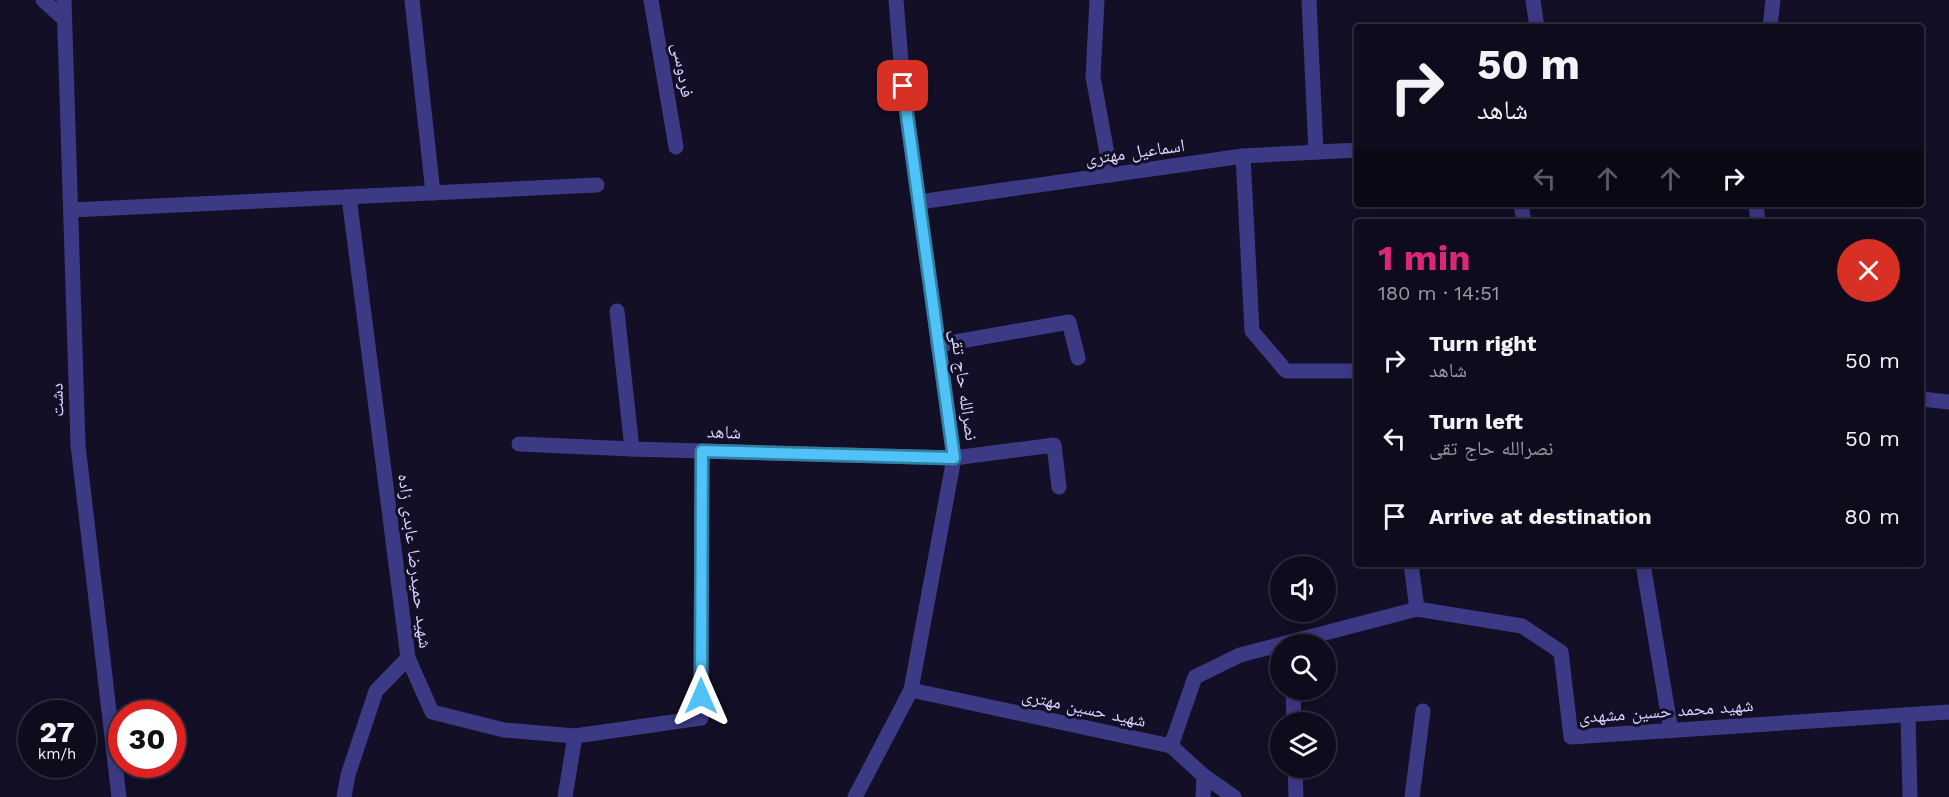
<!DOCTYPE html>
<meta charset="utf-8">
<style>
:root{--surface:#0e0b1c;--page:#1c1929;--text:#f1f3f6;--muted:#9b9ba3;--line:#2e2b3b;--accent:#db2777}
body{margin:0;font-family:"Work Sans","Noto Naskh Arabic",sans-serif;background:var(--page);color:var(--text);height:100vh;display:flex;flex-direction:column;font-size:22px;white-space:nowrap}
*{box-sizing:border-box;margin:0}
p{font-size:20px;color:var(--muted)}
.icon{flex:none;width:33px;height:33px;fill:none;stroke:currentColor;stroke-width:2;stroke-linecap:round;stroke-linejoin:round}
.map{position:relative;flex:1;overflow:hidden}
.side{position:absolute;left:1354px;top:219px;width:570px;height:348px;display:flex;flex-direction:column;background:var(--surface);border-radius:6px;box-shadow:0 3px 15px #0003,0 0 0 2px var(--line)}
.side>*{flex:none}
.top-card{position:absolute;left:1354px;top:24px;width:570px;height:183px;border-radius:6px;box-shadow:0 3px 15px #0003,0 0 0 2px var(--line);background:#0e0b1c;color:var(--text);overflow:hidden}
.controls{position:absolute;left:1270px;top:556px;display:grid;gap:12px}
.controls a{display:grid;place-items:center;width:66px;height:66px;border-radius:50%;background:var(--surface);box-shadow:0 3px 15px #0003,0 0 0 2px var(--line);font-size:30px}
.speed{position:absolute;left:18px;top:700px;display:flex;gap:12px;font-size:30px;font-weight:700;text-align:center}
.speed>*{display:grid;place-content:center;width:78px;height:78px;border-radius:50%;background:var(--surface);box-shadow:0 3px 15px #0003,0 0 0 2px var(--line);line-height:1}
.speed small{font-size:15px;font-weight:400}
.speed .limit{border:9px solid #d22;background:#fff;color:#111}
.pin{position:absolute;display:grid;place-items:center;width:51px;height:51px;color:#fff;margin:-26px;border-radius:12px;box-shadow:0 3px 9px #0006}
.me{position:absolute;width:66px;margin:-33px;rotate:0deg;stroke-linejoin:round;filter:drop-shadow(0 0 4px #0008)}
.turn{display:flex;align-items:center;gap:21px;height:126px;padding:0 24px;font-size:27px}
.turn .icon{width:78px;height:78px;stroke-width:2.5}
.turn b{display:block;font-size:42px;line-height:51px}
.lanes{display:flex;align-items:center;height:57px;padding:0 24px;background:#0003;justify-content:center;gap:30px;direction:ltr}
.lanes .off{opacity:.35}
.round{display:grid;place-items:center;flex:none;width:63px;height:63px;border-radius:32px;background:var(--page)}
.headline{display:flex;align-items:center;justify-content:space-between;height:102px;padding:0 24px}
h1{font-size:36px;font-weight:700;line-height:45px;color:var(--accent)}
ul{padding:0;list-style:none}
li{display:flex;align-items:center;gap:18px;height:78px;padding:0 24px}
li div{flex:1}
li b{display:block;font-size:22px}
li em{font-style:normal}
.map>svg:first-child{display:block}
</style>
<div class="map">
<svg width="1949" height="797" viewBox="0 0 1949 797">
<rect width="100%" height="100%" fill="#130f26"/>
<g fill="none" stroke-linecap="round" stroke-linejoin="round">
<!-- minor -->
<g stroke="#3d3a85" stroke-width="15">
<path d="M43 0 64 19"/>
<path d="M64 0 78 445 119 797"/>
<path d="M412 0 433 193"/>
<path d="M651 0 676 147"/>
<path d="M1097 0 1093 77 1111 175"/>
<path d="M1309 0 1316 152"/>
<path d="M1533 0 1537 27"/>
<path d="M1770 27 1773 0"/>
<path d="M1243 156 1252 331 1286 371H1358"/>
<path d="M349 197 408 658 432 712 504 730 575 736 701 718 702 451"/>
<path d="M919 202 1243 156 1358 150"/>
<path d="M1521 204 1524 222"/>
<path d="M1756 204 1758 222"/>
<path d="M71 210 597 185"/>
<path d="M617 311 632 449 954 458 1054 445 1059 487"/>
<path d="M938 345 1069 322 1078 358"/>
<path d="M1922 399 1949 402"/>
<path d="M519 444 632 449"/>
<path d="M1411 564 1417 609"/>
<path d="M1643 564 1671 731"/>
<path d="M911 690 1171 746 1204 776 1234 797"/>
<path d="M1293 690 1294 723"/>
<path d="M1908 715 1910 797"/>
<path d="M1171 746 1195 677 1240 655 1417 609 1522 626 1561 652 1571 737 1949 712"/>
<path d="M1295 768 1296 797"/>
<path d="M344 797 348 775 376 691 408 658"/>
<path d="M565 797 575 736"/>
<path d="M855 797 911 690 954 458 903 86 896 0"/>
<path d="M1203 797 1204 776"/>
<path d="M1412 797 1423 711"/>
</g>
</g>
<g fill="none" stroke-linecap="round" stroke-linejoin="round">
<!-- route casing -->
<g stroke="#337fa1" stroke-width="15">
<path id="route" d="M701 696 702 451 954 458 903 86"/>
</g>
<!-- route -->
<use href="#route" stroke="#4fc3f7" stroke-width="10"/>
</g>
<g text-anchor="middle" stroke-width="6" stroke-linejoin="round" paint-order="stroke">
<!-- street labels -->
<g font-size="18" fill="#d9d4ff" stroke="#130f26">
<text transform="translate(683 70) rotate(80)" y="6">فردوسی</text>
<text transform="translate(1135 152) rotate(-8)" y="6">اسماعیل مهتری</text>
<text transform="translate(964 385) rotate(82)" y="6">نصرالله حاج تقی</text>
<text transform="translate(57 400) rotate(-92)" y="6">دشت</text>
<text transform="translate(724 432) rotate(2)" y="6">شاهد</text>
<text transform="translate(415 561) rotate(83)" y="6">شهید حمیدرضا عابدی زاده</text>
<text transform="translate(1084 708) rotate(12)" y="6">شهید حسین مهتری</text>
<text transform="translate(1666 711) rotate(-4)" y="6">شهید محمد حسین مشهدی</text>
</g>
</g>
</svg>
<div class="controls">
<a><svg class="icon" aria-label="sound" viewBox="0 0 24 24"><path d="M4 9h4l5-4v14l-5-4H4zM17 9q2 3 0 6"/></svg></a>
<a><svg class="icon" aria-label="search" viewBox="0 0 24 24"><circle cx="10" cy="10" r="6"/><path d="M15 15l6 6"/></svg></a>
<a><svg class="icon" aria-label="layers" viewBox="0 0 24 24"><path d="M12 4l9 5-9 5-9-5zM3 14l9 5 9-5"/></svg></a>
</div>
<div class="speed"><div>27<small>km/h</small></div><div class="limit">30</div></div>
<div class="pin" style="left:903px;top:86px;background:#d93025"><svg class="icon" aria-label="arrive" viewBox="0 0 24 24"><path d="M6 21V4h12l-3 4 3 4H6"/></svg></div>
<svg class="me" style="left:701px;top:696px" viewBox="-20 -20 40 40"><path d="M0-17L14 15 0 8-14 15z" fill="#4fc3f7" stroke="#fff" stroke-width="4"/></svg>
<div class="top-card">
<div class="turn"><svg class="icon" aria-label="right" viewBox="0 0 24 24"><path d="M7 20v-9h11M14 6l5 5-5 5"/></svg><div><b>50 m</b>شاهد</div></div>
<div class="lanes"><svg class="icon off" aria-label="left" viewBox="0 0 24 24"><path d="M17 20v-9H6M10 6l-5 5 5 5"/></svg><svg class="icon off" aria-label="ahead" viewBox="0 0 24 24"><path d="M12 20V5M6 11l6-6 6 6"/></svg><svg class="icon off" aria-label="ahead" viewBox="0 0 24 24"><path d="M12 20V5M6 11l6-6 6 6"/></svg><svg class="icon" aria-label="right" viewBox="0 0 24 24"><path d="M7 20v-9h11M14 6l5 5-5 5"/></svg></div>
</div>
<section class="side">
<div class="headline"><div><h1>1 min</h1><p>180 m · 14:51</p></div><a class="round" style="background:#d93025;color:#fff"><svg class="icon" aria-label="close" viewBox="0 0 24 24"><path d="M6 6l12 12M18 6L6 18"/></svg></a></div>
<ul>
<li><svg class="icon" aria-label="right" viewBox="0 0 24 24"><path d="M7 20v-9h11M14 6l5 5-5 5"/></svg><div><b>Turn right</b><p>شاهد</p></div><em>50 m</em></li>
<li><svg class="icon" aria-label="left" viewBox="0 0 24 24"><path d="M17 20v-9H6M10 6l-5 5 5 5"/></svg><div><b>Turn left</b><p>نصرالله حاج تقی</p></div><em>50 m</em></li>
<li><svg class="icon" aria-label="arrive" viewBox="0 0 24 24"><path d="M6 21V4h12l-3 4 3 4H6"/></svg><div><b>Arrive at destination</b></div><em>80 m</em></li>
</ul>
</section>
</div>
